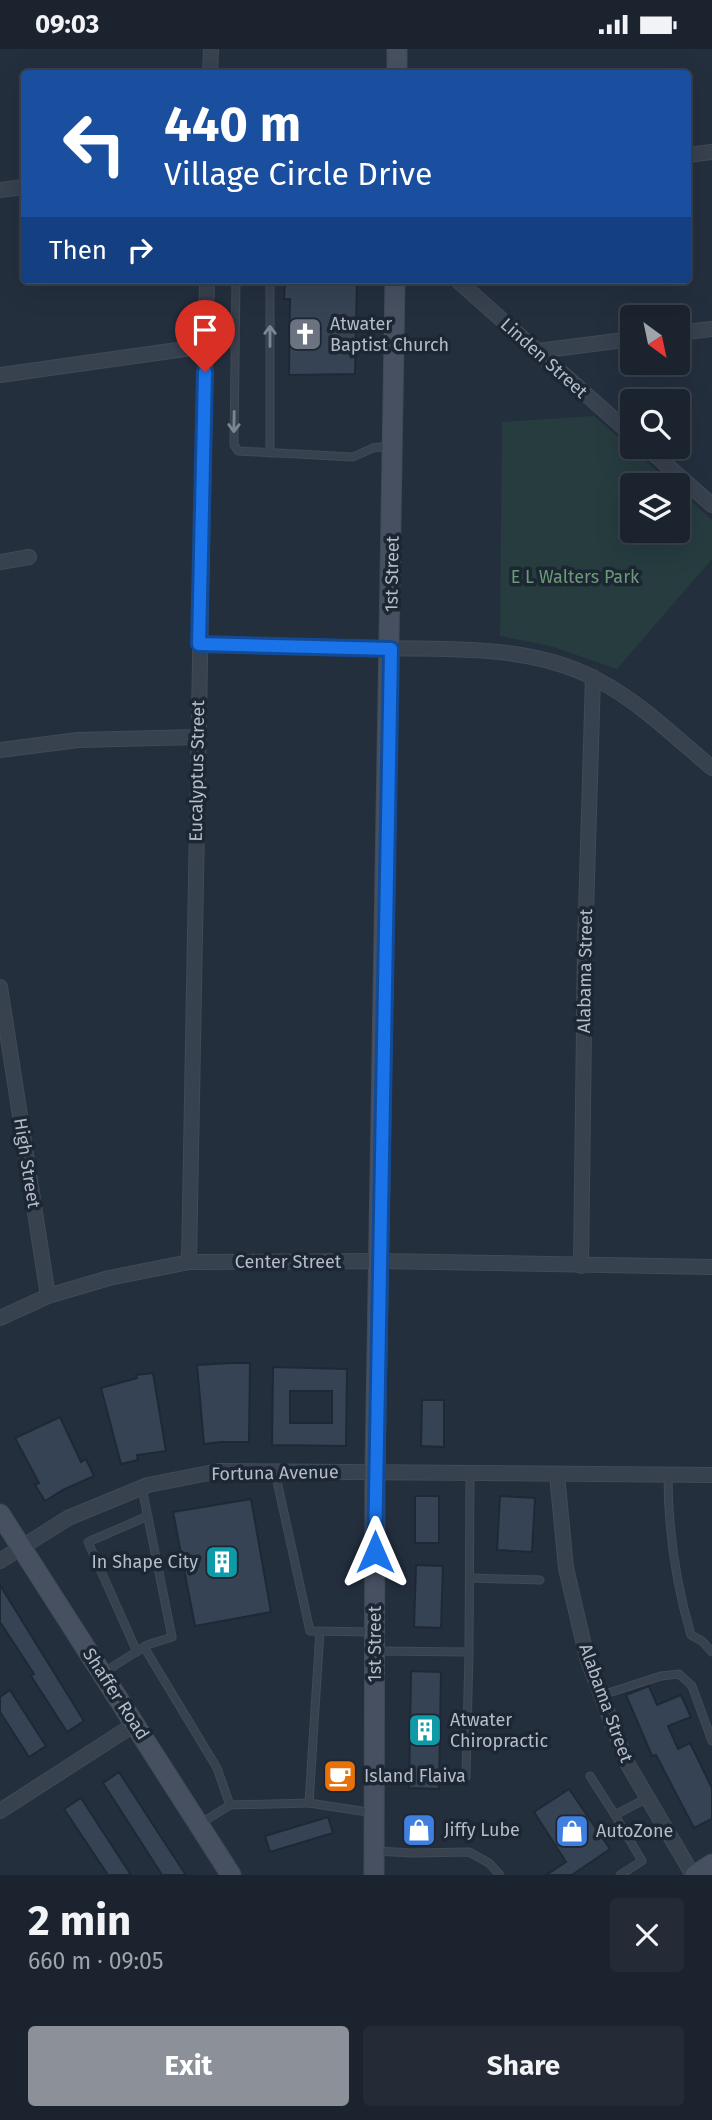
<!DOCTYPE html>
<meta charset="utf-8">
<style>
:root{--surface:#1b232e;--page:#242b36;--text:#f1f3f6;--muted:#a0a4aa;--line:#39404a;--accent:#8c9099}
body{margin:0;font-family:"Fira Sans",sans-serif;background:var(--page);color:var(--text);height:100vh;display:flex;flex-direction:column;font-size:26px;white-space:nowrap}
*{box-sizing:border-box;margin:0}
p{font-size:23px;color:var(--muted)}
.icon{flex:none;width:38px;height:38px;fill:none;stroke:currentColor;stroke-width:2;stroke-linecap:round;stroke-linejoin:round}
.map{position:relative;height:1826px;overflow:hidden}
.side{display:flex;flex-direction:column;background:var(--surface);flex:1}
.side>*{flex:none}
.hud{position:absolute;left:21px;top:21px;width:670px;height:214px;border-radius:7px;box-shadow:0 7px 28px #0002,0 0 0 2px var(--line);background:#1a4fa0;color:#fff;overflow:hidden}
.needle{width:46px;rotate:147deg}
.tools{position:absolute;left:620px;top:256px;display:grid;gap:14px}
.tools a{display:grid;place-items:center;width:70px;height:70px;border-radius:7px;background:var(--surface);box-shadow:0 7px 28px #0002,0 0 0 2px var(--line);font-size:35px}
.pin{position:absolute;display:grid;place-items:center;width:60px;height:60px;color:#fff;margin:-72px -30px;border-radius:50% 50% 50% 0;rotate:-45deg;box-shadow:0 0 7px #0007}
.pin .icon{rotate:45deg}
.me{position:absolute;width:77px;margin:-38px;rotate:0deg;stroke-linejoin:round;filter:drop-shadow(0 0 5px #0008)}
.turn{display:flex;align-items:center;gap:24px;height:147px;padding:0 28px;font-size:32px}
.turn .icon{width:91px;height:91px;stroke-width:2.5}
.turn b{display:block;font-size:49px;line-height:60px}
.then{display:flex;align-items:center;height:66px;padding:0 28px;background:#0003;gap:14px;font-size:26px}
.round{display:grid;place-items:center;flex:none;width:74px;height:74px;border-radius:7px;background:var(--page)}
.head{display:flex;align-items:center;justify-content:space-between;height:119px;padding:0 28px}
h1{font-size:42px;font-weight:700;line-height:52px}
.cta{display:flex;gap:14px;margin-top:auto;padding:14px 28px}
.cta a{flex:1;height:80px;border-radius:7px;background:var(--accent);color:#fff;font-size:28px;font-weight:700;line-height:80px;text-align:center}
.cta a+a{background:var(--page);color:var(--text)}
.status{display:flex;justify-content:space-between;align-items:center;height:49px;padding:0 35px;background:var(--surface);direction:ltr}
.status svg{height:19px;fill:currentColor}
.map>svg:first-child{display:block}
</style>
<div class="status"><b>09:03</b><svg viewBox="0 0 49 12"><path d="M0 12V9h3v3zM5 12V6h3v6zM10 12V3h3v9zM15 12V0h3v12zM26 1h20v11H26zM47 4h2v5h-2z"/></svg></div>
<div class="map">
<svg width="712" height="1826" viewBox="0 0 712 1826">
<rect width="100%" height="100%" fill="#242f3e"/>
<!-- green -->
<path fill="#263c3f" d="M594 367 673 436H632V481H677V440L712 471V510L617 620 550 597 500 587 502 373Z"/>
<!-- building -->
<g fill="#364354" stroke="#1f2835" stroke-width="2" fill-rule="evenodd">
<path d="M285 231H357L355 325 289 326 290 250H284Z"/>
<path d="M231 1314H250L249 1393H221L204 1395 197 1316Z"/>
<path d="M273 1318 347 1320 346 1397 272 1396ZM290 1342H332V1374H290Z"/>
<path d="M153 1324 166 1402 137 1406 138 1411 121 1415 101 1339 137 1329 136 1326Z"/>
<path d="M422 1351H444V1398L421 1397Z"/>
<path d="M60 1368 81 1413 86 1410 94 1427 63 1441 45 1452 35 1436 39 1434 15 1389Z"/>
<rect x="415" y="1447" width="24" height="47"/>
<path d="M500 1447 535 1449 532 1503 497 1501Z"/>
<path d="M251 1450 271 1563 195 1577 173 1463Z"/>
<path d="M416 1516 443 1517 441 1579 414 1578Z"/>
<path d="M0 1536 84 1672 67 1683 31 1627 34 1625 0 1573Z"/>
<path d="M411 1622 441 1623 439 1740 409 1739Z"/>
<path d="M649 1637 657 1656 681 1646 691 1668 668 1677 678 1700 690 1694 712 1739V1770L694 1779 656 1706 652 1707 626 1646Z"/>
<path d="M10 1641 46 1697 29 1708 0 1663V1648Z"/>
<path d="M119 1723 161 1788 186 1826H162L139 1790 103 1734Z"/>
<path d="M569 1740 610 1800 572 1826H546L566 1813 534 1763Z"/>
<path d="M81 1749 131 1826H108L64 1760Z"/>
<path d="M328 1768 333 1784 270 1803 265 1787Z"/>
<path d="M406 1769 432 1770V1793H406Z"/>
</g>
<g fill="none" stroke-linecap="round" stroke-linejoin="round">
<!-- lane casing -->
<g stroke="#414a57" stroke-width="9">
<g id="lane">
<path d="M236 231 234 396 238 402 353 408 373 399 389 397"/>
<path d="M270 404V231"/>
<path d="M275 1423 310 1582 373 1583"/>
<path d="M668 1426C668 1479 676 1535 691 1586L702 1592 712 1603"/>
<path d="M470 1529 540 1531"/>
<path d="M320 1582 309 1754 374 1764"/>
<path d="M144 1598 217 1719 230 1756 200 1775"/>
<path d="M376 1602 469 1603 470 1424"/>
<path d="M137 1603 88 1493 148 1467"/>
<path d="M103 1624 147 1596 172 1588 142 1439"/>
<path d="M602 1646 661 1627 679 1625 692 1637 712 1692"/>
<path d="M590 1727 615 1766 647 1749"/>
<path d="M466 1728 469 1603"/>
<path d="M230 1756 309 1754"/>
<path d="M615 1766 642 1812 620 1826"/>
<path d="M376 1802 413 1804 469 1803 489 1814 500 1826"/>
</g>
</g>
<!-- street casing -->
<g stroke="#414a57" stroke-width="16">
<g id="street">
<path d="M210 24 211 0"/>
<path d="M688 106 712 103"/>
<path d="M0 141 24 138"/>
<path d="M457 231 632 386"/>
<path d="M677 284 712 280"/>
<path d="M538 302 632 290"/>
<path d="M0 326 206 297"/>
<path d="M645 397 712 456"/>
<path d="M0 513 29 508"/>
<path d="M199 595C261 596 323 598 385 599 455 601 530 596 594 629 639 652 674 687 712 719"/>
<path d="M0 701 78 691 198 688"/>
<path d="M0 938 48 1247"/>
<path d="M189 1213 207 231"/>
<path d="M581 1217 585 898 593 628"/>
<path d="M0 1269 48 1247 109 1229 189 1213 379 1212 712 1218"/>
<path d="M557 1426 566 1519 587 1609 627 1714 693 1826"/>
<path d="M0 1512 68 1469 148 1436 219 1422 712 1426"/>
<path d="M0 1762 135 1675"/>
</g>
</g>
<!-- secondary casing -->
<g stroke="#414a57" stroke-width="21">
<g id="secondary">
<path d="M397 24V0"/>
<path d="M0 1465 231 1826"/>
<path d="M374 1826 375 1422 395 231"/>
<path d="M695 1826 712 1815"/>
</g>
</g>
<!-- lane -->
<use href="#lane" stroke="#38414e" stroke-width="7"/>
<!-- street -->
<use href="#street" stroke="#38414e" stroke-width="14"/>
<!-- secondary -->
<use href="#secondary" stroke="#465061" stroke-width="19"/>
</g>
<!-- one-way arrows -->
<defs><path id="oneway-shaft" d="M-6 0H5M1.5-3L5.5 0L1.5 3" fill="none" stroke-width="1.6" stroke-linecap="round" stroke-linejoin="round" transform="scale(1.75)"/></defs>
<g stroke="#7c8592">
<use href="#oneway-shaft" transform="translate(270 287) rotate(-90)"/>
<use href="#oneway-shaft" transform="translate(234 373) rotate(91)"/>
</g>
<g fill="none" stroke-linecap="round" stroke-linejoin="round">
<!-- route casing -->
<g stroke="#114b97" stroke-width="18">
<path id="route" d="M205 323 199 595 391 600 375 1503"/>
</g>
<!-- route -->
<use href="#route" stroke="#1a73e8" stroke-width="12"/>
</g>
<!-- icons -->
<defs>
<g id="church-square" transform="scale(1.75)"><rect x="-9" y="-9" width="18" height="18" rx="4" fill="#6b7280" stroke="#1d2633"/><path d="M-1.2-6h2.4v3.5h3.3v2.4h-3.3V6h-2.4V-.1h-3.3v-2.4h3.3Z" fill="#fff"/></g>
<g id="building-square" transform="scale(1.75)"><rect x="-9" y="-9" width="18" height="18" rx="4" fill="#0f9aa8" stroke="#1d2633"/><path d="M-4-6H4V6H1V3H-1V6H-4ZM-2.5-4.3h1.7v1.8h-1.7ZM.8-4.3h1.7v1.8H.8ZM-2.5-1h1.7V.8h-1.7ZM.8-1h1.7V.8H.8Z" fill="#fff"/></g>
<g id="cafe-square" transform="scale(1.75)"><rect x="-9" y="-9" width="18" height="18" rx="4" fill="#e8710a" stroke="#1d2633"/><path d="M-5.5-4.5H6V0H3Q3 3.5 0 3.5H-2.5Q-5.5 3.5-5.5 0ZM3-3.2v2h1.7v-2ZM-6 4.5H4V6H-6Z" fill="#fff"/></g>
<g id="shop-square" transform="scale(1.75)"><rect x="-9" y="-9" width="18" height="18" rx="4" fill="#3f7fe0" stroke="#1d2633"/><path d="M-5-2.5h2.3a2.7 3.5 0 0 1 5.4 0H5L5.5 6h-11ZM-1.5-2.5h3a1.5 2.3 0 0 0-3 0Z" fill="#fff"/></g>
</defs>
<g fill-rule="evenodd">
<use href="#church-square" x="305" y="285"/>
<use href="#building-square" x="222" y="1513"/>
<use href="#building-square" x="425" y="1681"/>
<use href="#cafe-square" x="340" y="1727"/>
<use href="#shop-square" x="419" y="1781"/>
<use href="#shop-square" x="572" y="1782"/>
</g>
<g text-anchor="middle" stroke-width="7" stroke-linejoin="round" paint-order="stroke">
<!-- poi labels -->
<g font-size="18" fill="#b4bcc9" stroke="#1d2633" text-anchor="start">
<text x="330" y="281">Atwater<tspan x="330" dy="21">Baptist Church</tspan></text>
<text x="198" y="1519" text-anchor="end">In Shape City</text>
<text x="450" y="1677">Atwater<tspan x="450" dy="21">Chiropractic</tspan></text>
<text x="364" y="1733">Island Flaiva</text>
<text x="444" y="1787">Jiffy Lube</text>
<text x="596" y="1788">AutoZone</text>
</g>
<!-- street labels -->
<g font-size="18" fill="#b4bcc9" stroke="#1d2633">
<text transform="translate(544 309) rotate(42)" y="6">Linden Street</text>
<text transform="translate(392 525) rotate(-89)" y="6">1st Street</text>
<text transform="translate(197 722) rotate(-89)" y="6">Eucalyptus Street</text>
<text transform="translate(585 922) rotate(-89)" y="6">Alabama Street</text>
<text transform="translate(27 1114) rotate(81)" y="6">High Street</text>
<text x="288" y="1219">Center Street</text>
<text transform="translate(275 1424) rotate(-1)" y="6">Fortuna Avenue</text>
<text transform="translate(375 1595) rotate(-90)" y="6">1st Street</text>
<text transform="translate(116 1645) rotate(57)" y="6">Shaffer Road</text>
<text transform="translate(606 1654) rotate(70)" y="6">Alabama Street</text>
</g>
<!-- park labels -->
<g font-size="18" fill="#6b9a76" stroke="#1d2633">
<text x="575" y="534">E L Walters Park</text>
</g>
</g>
</svg>
<div class="tools">
<a><svg class="needle" viewBox="-14 -14 28 28"><path d="M0-13l5 13h-10z" fill="#e53935"/><path d="M0 13l5-13h-10z" fill="#a0a4aa"/></svg></a>
<a><svg class="icon" aria-label="search" viewBox="0 0 24 24"><circle cx="10" cy="10" r="6"/><path d="M15 15l6 6"/></svg></a>
<a><svg class="icon" aria-label="layers" viewBox="0 0 24 24"><path d="M12 4l9 5-9 5-9-5zM3 14l9 5 9-5"/></svg></a>
</div>
<div class="pin" style="left:205px;top:323px;background:#d93025"><svg class="icon" aria-label="arrive" viewBox="0 0 24 24"><path d="M6 21V4h12l-3 4 3 4H6"/></svg></div>
<svg class="me" style="left:375px;top:1503px" viewBox="-20 -20 40 40"><path d="M0-17L14 15 0 8-14 15z" fill="#1a73e8" stroke="#fff" stroke-width="4"/></svg>
<div class="hud">
<div class="turn"><svg class="icon" aria-label="left" viewBox="0 0 24 24"><path d="M17 20v-9H6M10 6l-5 5 5 5"/></svg><div><b>440 m</b>Village Circle Drive</div></div>
<div class="then">Then<svg class="icon" aria-label="right" viewBox="0 0 24 24"><path d="M7 20v-9h11M14 6l5 5-5 5"/></svg></div>
</div>
</div>
<section class="side">
<div class="head"><div><h1>2 min</h1><p>660 m · 09:05</p></div><a class="round"><svg class="icon" aria-label="close" viewBox="0 0 24 24"><path d="M6 6l12 12M18 6L6 18"/></svg></a></div>
<div class="cta"><a>Exit</a><a>Share</a></div>
</section>
